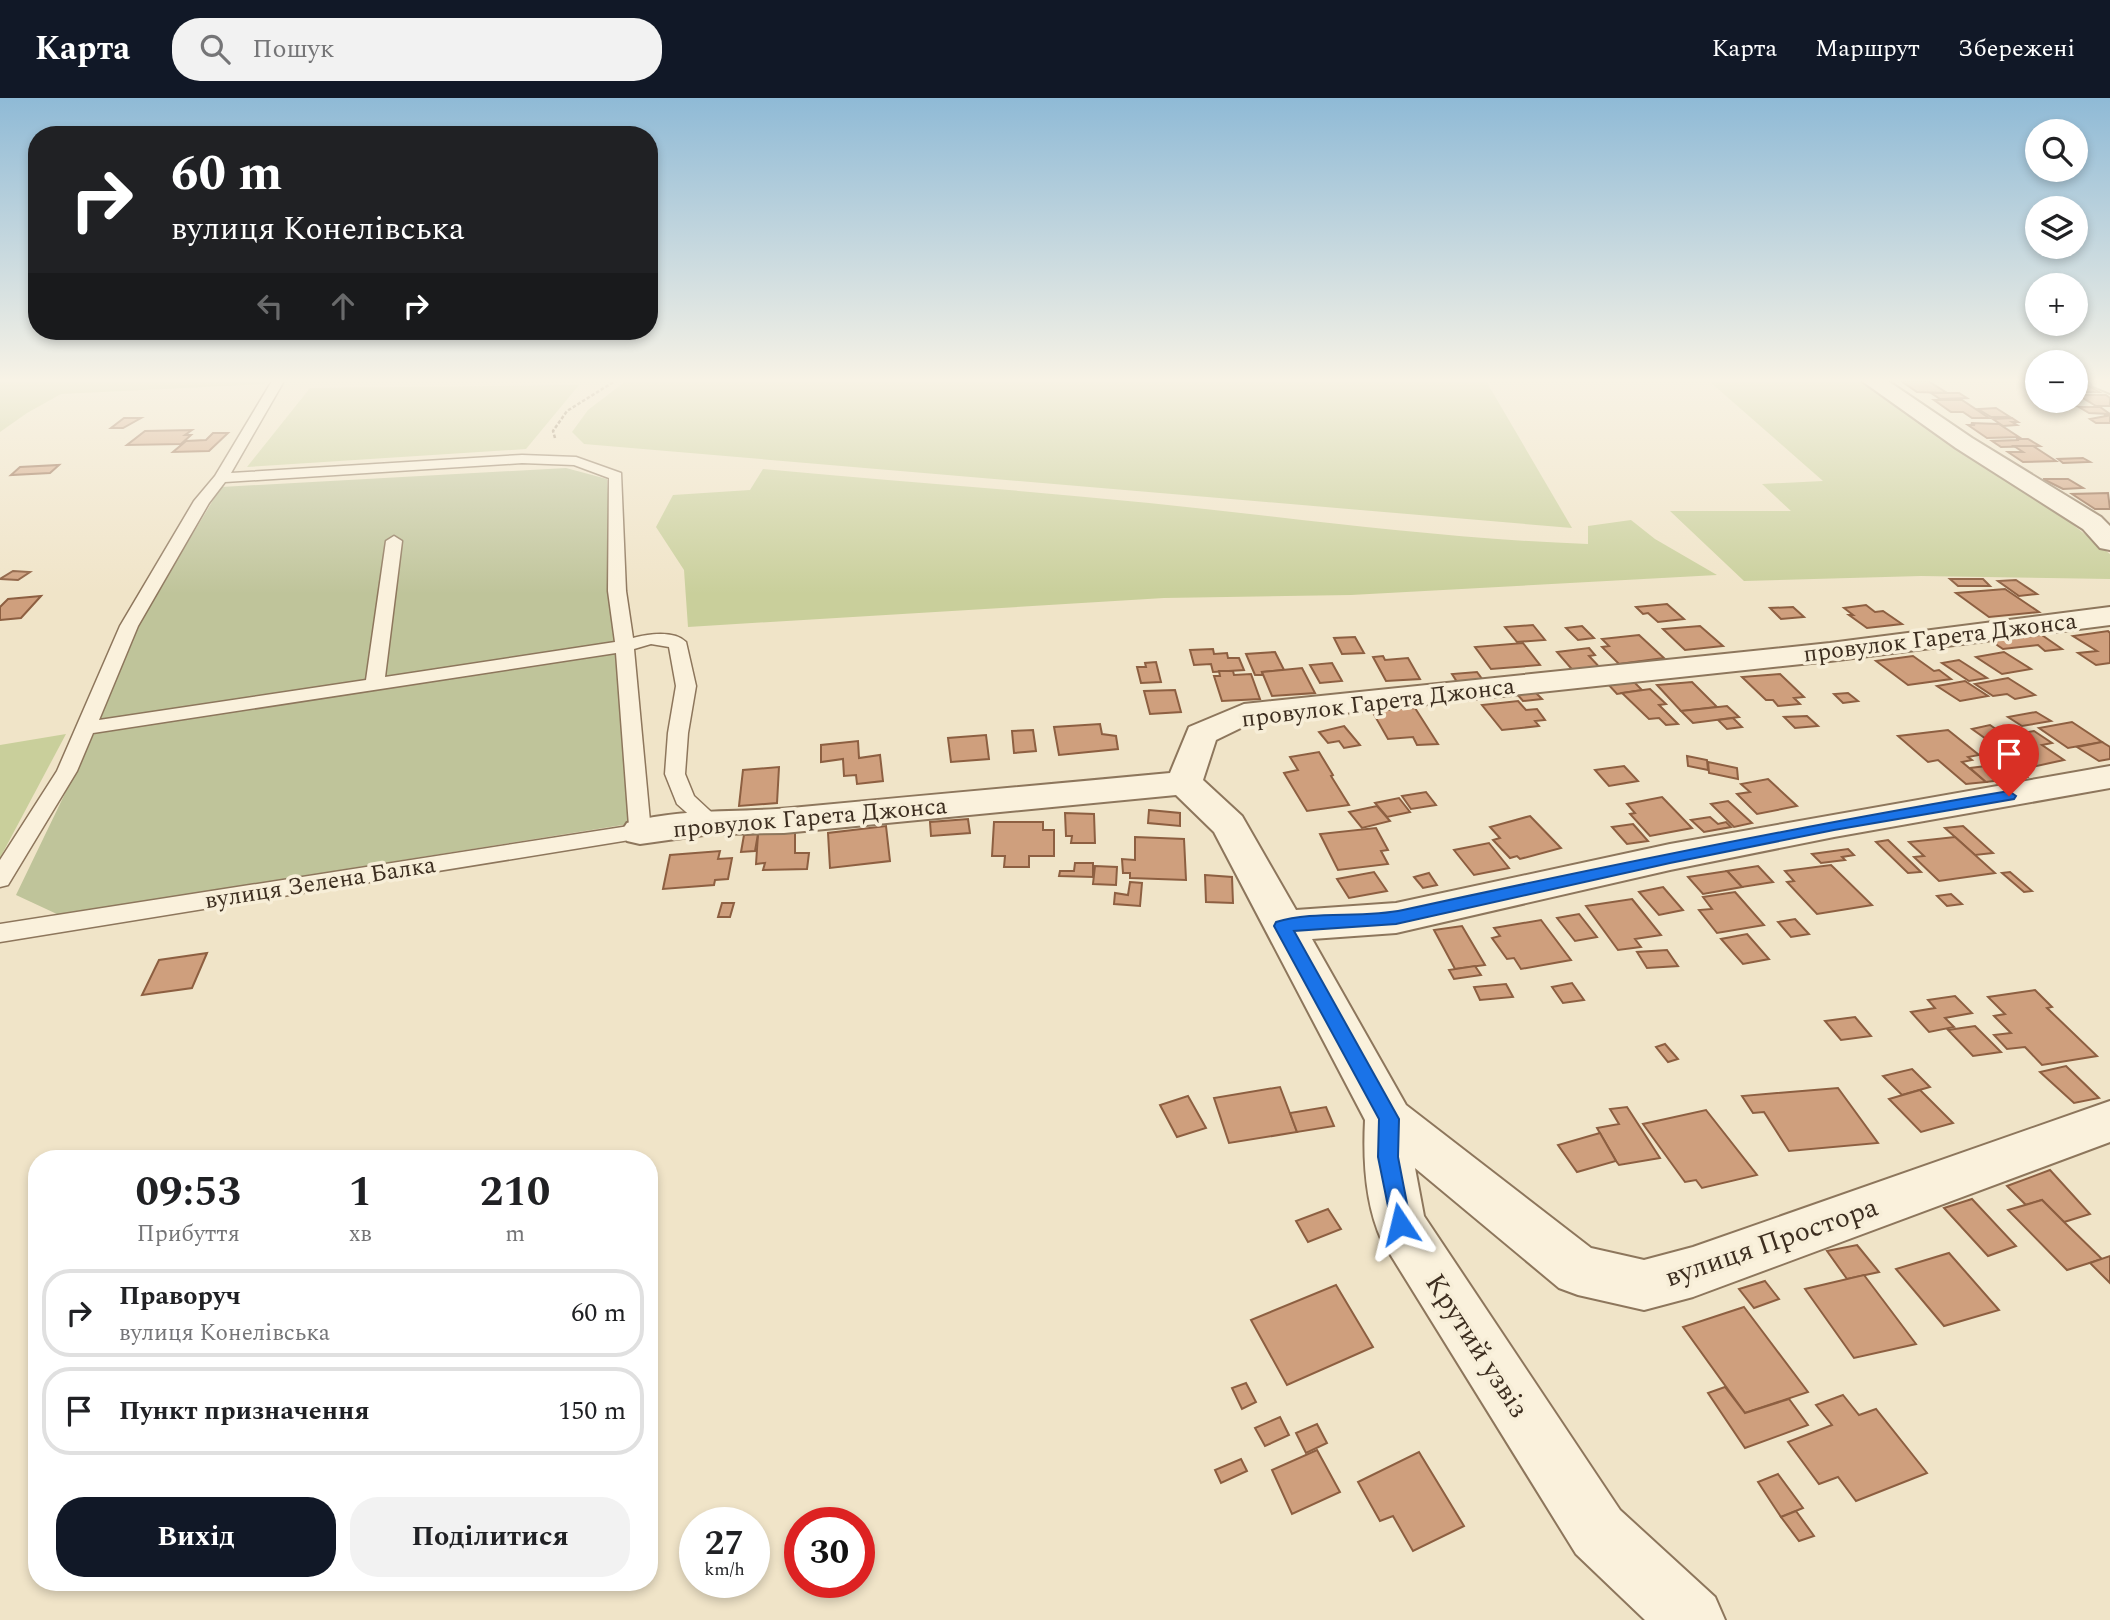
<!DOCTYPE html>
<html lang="uk">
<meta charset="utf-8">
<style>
:root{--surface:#fff;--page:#f2f2f2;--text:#202124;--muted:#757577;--line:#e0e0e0;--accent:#111827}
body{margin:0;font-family:Spectral,serif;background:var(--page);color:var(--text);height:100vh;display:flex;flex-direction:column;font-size:26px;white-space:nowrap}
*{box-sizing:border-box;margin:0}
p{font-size:23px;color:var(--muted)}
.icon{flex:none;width:38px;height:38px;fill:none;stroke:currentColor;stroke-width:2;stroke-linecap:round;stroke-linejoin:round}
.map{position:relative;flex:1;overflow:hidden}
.side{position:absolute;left:28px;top:1052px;width:630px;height:441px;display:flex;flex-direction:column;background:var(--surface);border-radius:28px;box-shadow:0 4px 10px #0003}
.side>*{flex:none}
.guide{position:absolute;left:28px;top:28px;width:630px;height:214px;border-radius:28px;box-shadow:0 4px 10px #0003;background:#202124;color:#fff;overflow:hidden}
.buttons{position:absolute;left:2025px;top:21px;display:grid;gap:14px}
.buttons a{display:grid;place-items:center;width:63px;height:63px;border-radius:50%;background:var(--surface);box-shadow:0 4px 10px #0003;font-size:35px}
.speed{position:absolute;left:679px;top:1409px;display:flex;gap:14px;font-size:35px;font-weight:700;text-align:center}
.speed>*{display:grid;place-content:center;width:91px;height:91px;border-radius:50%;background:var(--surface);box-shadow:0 4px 10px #0003;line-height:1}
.speed small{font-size:18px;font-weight:400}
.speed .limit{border:10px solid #d22;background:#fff;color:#111}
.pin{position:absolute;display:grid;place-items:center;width:60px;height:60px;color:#fff;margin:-72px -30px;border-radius:50% 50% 50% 0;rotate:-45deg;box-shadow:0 0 7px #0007}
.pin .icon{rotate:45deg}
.me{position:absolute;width:77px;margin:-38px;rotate:350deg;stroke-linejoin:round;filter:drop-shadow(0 0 5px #0008)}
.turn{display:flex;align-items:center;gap:24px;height:147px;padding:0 28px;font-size:32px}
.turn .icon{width:91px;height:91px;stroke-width:2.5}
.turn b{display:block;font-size:49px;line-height:60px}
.lanes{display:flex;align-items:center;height:66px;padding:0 28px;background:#0003;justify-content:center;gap:35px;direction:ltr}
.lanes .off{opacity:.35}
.eta{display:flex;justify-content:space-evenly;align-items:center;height:119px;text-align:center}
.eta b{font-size:42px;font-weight:700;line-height:49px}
.cta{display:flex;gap:14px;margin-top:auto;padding:14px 28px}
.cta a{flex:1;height:80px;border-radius:28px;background:var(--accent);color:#fff;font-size:28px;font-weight:700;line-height:80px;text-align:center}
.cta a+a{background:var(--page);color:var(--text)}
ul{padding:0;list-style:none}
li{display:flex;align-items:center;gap:21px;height:88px;margin:0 14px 10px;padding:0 14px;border:4px solid var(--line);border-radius:28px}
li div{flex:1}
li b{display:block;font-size:26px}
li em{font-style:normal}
header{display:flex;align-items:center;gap:42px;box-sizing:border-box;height:98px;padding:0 35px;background:var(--accent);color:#fff}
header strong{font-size:33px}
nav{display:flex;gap:38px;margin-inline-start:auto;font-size:24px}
.search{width:490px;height:63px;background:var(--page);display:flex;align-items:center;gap:18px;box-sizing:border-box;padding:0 24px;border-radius:28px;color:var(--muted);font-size:26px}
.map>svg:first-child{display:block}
</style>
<header>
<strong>Карта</strong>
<div class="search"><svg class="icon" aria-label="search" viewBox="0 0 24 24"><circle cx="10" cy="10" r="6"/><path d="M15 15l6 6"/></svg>Пошук</div>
<nav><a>Карта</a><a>Маршрут</a><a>Збережені</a></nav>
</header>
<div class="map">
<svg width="2110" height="1522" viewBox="0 0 2110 1522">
<rect width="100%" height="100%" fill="#f0e4c8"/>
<!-- green -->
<g fill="#c9cf9b">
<path d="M0 283H265V286L61 296 27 315 0 334Z"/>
<path d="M626 283H1486L1572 430 584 346 572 334 588 312Z"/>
<path d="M1709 283H1868L2044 404 2110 456V481L1921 478 1744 483 1670 413H1791L1762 386 1823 383Z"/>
<path d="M579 287 526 351 247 369 310 290Z"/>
<path d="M763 371C892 383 1021 392 1149 405 1296 420 1441 441 1588 446V428L1631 422 1655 441 1717 477 1351 497 1164 500 688 529 684 472 656 429 673 397 750 392Z"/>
<path d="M66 636 0 760V647Z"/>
</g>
<!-- cemetery -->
<path fill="#bfc49a" d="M566 370 607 381 629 726 59 817 16 797 99 625 139 525 221 389Z"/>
<!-- building -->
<g fill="#cf9f7d" stroke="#8d5f41" stroke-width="2">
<path d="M1901 283H1928L1947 295 1917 294Z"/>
<path d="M2076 283H2080L2099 294H2076Z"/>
<path d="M1931 295H1959L1967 300 1940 301Z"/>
<path d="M2078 297H2106L2110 300V308H2096Z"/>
<path d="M1934 302H1962L1989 320H1972L1963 314H1951Z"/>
<path d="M2079 309H2100L2110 316 2089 315Z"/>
<path d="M1996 310 2010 319H1991L1978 311Z"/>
<path d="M2104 317H2110V325H2096L2090 321 2106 318Z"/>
<path d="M124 320H141L123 330H111Z"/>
<path d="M2012 320 2018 324H2012L2017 327 2003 328 1993 321Z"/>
<path d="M1971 325 1999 326 2019 339 1987 340 1968 327H1975Z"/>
<path d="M192 332 185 337H191L181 346 127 347 145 333Z"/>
<path d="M213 335H228L209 353 173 354 186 343 206 342Z"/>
<path d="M2016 341H2028L2040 348 2001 349 1992 343 2019 342Z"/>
<path d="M2014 348H2033L2056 363 2023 364 2008 354H2023Z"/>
<path d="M2083 360 2090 364 2063 365 2058 361Z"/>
<path d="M59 367 50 375 11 377 20 369Z"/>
<path d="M2043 381H2068L2083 390 2063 391Z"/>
<path d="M2108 395 2110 411H2095L2072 396Z"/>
<path d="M13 473 30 474 18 482 0 481Z"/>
<path d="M1950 481H1983L1990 488H1958Z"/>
<path d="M2016 482 2037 496 2019 498 1998 483Z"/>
<path d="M2005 491 2039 514 1989 519 1956 495Z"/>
<path d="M41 498 21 520 0 522V509L8 501Z"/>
<path d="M1667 506 1684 521 1658 524 1648 515 1643 516 1636 509Z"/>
<path d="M1866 507 1875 514 1883 513 1902 526 1867 530 1849 517H1853L1844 510Z"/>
<path d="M1793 509 1804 519 1781 521 1770 510Z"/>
<path d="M1533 527 1545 542 1517 544 1505 529Z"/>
<path d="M1582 528 1594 540 1578 542 1566 530Z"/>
<path d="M1700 528 1723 548 1685 552 1663 531Z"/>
<path d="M2108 533 2110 535V565L2096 567 2078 555 2097 553 2073 538Z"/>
<path d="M2039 535 2062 551 2045 553 2038 547 2003 551 1988 541Z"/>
<path d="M1639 537 1664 560 1619 566 1602 549 1609 548 1602 541Z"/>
<path d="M1355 539 1364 555 1342 556 1334 540Z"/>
<path d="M1523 545 1540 567 1491 571 1475 549Z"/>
<path d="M1589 550 1595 557 1589 558 1603 573 1576 576 1557 554Z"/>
<path d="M1213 551 1214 556 1227 555 1228 560H1239L1244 572 1213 574 1211 566 1194 567 1190 552Z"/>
<path d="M1275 554 1284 572 1262 574 1263 577H1255L1246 556Z"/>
<path d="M2004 554 2031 571 2002 576 1976 559Z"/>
<path d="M1383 558 1385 562 1408 560 1420 581 1386 583 1373 559Z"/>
<path d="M1913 558 1934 573 1939 572 1951 581 1908 587 1876 563Z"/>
<path d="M1959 562 1987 580 1969 583 1942 565Z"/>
<path d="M1156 564 1161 584 1141 585 1137 569H1146L1145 565Z"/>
<path d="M1332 565 1342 583 1320 585 1310 567Z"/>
<path d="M1302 570 1315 595 1272 598 1262 574Z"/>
<path d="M1219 573H1233L1234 577 1251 576 1260 601 1222 603 1214 578H1220Z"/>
<path d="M1477 574 1485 585 1459 587 1452 576Z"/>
<path d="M1780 576 1804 599 1794 600 1800 606 1778 608 1773 602H1766L1742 579Z"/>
<path d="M2008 580 2035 597 2015 601 2007 596 1993 598 1975 586Z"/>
<path d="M1632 582 1642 592 1617 596 1607 585Z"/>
<path d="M1965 583 1988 598 1960 603 1937 588Z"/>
<path d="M1692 584 1717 609 1681 613 1657 587Z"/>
<path d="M1650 591 1666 606 1659 607 1678 626 1666 627 1659 620 1649 621 1622 595Z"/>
<path d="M1175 592 1181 614 1150 616 1144 593Z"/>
<path d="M1534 593 1542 601 1523 603 1516 595Z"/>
<path d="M1848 595 1858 603 1843 605 1834 596Z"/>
<path d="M1518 603 1526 612 1537 611 1545 622 1535 623 1539 628 1502 632 1482 607Z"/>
<path d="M1727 608 1739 619 1693 625 1681 613Z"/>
<path d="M1415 610 1438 646 1417 647 1413 639 1388 641 1372 613Z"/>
<path d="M2036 614 2051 623 2022 628 2008 619Z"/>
<path d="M1807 618 1818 628 1795 630 1784 619Z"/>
<path d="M1733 620 1742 629 1727 631 1718 622Z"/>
<path d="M2072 624 2102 644 2068 650 2039 630Z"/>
<path d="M1100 626 1102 636 1116 638 1118 651 1059 657 1054 629Z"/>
<path d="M1990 627 2006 638 2034 633 2052 645 2042 647 2064 662 2027 670 1972 631Z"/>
<path d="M1344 628 1360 647 1344 650 1339 643 1328 645 1319 634Z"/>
<path d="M1033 632 1036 653 1014 655 1012 633Z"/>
<path d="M1948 632 1979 657 1968 659 1972 662 1962 664 1986 684 1966 686 1938 662 1928 664 1898 638Z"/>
<path d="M986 637 989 661 951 664 948 640Z"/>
<path d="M858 643 859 660 880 657 883 683 857 686 856 677 844 678 843 661 821 664V647Z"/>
<path d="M2102 644 2110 649V661L2099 663 2077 649Z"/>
<path d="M1319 654 1333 677 1331 678 1349 707 1307 713 1284 675 1298 672 1290 659Z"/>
<path d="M1687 658 1707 662 1708 672 1688 668Z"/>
<path d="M1708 664 1737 670 1738 681 1709 675Z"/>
<path d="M2010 665 2027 679 1986 684 1970 670Z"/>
<path d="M1624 668 1638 683 1609 688 1595 672Z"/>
<path d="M779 669 777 705 739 708 743 672Z"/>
<path d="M1768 681 1797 708 1757 716 1737 696 1750 694 1741 686Z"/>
<path d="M1426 694 1436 707 1411 711 1402 698Z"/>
<path d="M1662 699 1692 730 1650 738 1630 716 1635 715 1627 706Z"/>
<path d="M1399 700 1410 714 1387 719 1375 705Z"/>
<path d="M1728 703 1752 725 1734 729 1711 706Z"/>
<path d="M1377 708 1390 723 1362 730 1349 714Z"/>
<path d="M1149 712 1180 715V728L1148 725Z"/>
<path d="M1065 715 1094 716 1095 745H1071L1072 738H1066Z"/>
<path d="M1530 718 1561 750 1520 761 1517 758 1510 760 1493 742 1500 740 1490 729Z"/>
<path d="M1710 719 1718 726 1726 724 1731 729 1704 734 1691 722Z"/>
<path d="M968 721 970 735 931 738 930 724Z"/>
<path d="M994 724H1043V732H1054V758H1029V769H1004L1005 758H992Z"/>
<path d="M1633 726 1648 743 1627 746 1612 729Z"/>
<path d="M886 728 890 763 830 770 828 735Z"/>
<path d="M1963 728 1993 755 1975 757 1945 730Z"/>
<path d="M1376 730 1388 752 1381 753 1388 766 1338 772 1320 736Z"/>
<path d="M795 733V755H809L807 771 763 772 765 765 756 766 758 736Z"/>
<path d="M758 736 755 753 741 754 744 737Z"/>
<path d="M1135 739 1184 741 1186 782 1130 780V775H1123L1122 761 1135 762Z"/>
<path d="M1955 739 1995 775 1939 783 1914 759 1924 758 1909 744Z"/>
<path d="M1888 742 1921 774 1908 775 1876 744Z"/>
<path d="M1489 745 1509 770 1474 777 1454 752Z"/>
<path d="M1848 751 1854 757 1842 759 1845 762 1821 765 1812 756Z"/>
<path d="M720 753 718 761 732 760 728 781 715 782 714 787 663 791 670 757Z"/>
<path d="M1075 765H1093V779L1059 778 1060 773H1074Z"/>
<path d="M1831 767 1872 807 1817 816 1787 784 1794 783 1785 773Z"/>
<path d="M1095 768 1117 769 1116 787 1093 786Z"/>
<path d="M1758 768 1773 784 1742 789 1727 773Z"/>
<path d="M1727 773 1742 789 1703 796 1688 779Z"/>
<path d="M1374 774 1387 793 1349 800 1337 781Z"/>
<path d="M2010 774 2032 793 2024 794 2002 775Z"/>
<path d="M1429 775 1437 787 1423 790 1414 779Z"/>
<path d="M1205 777 1232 779 1233 805 1206 804Z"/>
<path d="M1130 784 1142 785 1140 808 1114 806 1115 795 1128 797Z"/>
<path d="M1663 789 1683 812 1659 817 1639 794Z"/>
<path d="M1735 794 1764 827 1717 835 1699 812 1712 811 1703 799Z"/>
<path d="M1951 796 1962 806 1947 808 1937 798Z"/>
<path d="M1632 801 1661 837 1635 841 1641 849 1618 852 1586 808Z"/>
<path d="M722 805H734L730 819H718Z"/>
<path d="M1579 816 1597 839 1575 843 1557 820Z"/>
<path d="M1795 821 1809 836 1791 839 1778 824Z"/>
<path d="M1541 822 1571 862 1521 871 1514 860 1507 861 1492 840 1500 838 1494 830Z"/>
<path d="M1462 828 1485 867 1455 871 1434 832Z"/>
<path d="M1747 836 1769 861 1743 866 1721 841Z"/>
<path d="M1667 852 1678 868 1647 870 1637 854Z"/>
<path d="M207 855 192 890 142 897 159 862Z"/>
<path d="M1475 868 1481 877 1454 881 1449 872Z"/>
<path d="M1572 885 1584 902 1563 905 1552 889Z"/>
<path d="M1506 886 1513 899 1480 902 1474 889Z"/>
<path d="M2035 892 2052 909 2047 910 2097 958 2042 967 2025 949 2007 951 1994 937 2011 935 1994 918 2005 916 1988 899Z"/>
<path d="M1955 898 1972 915 1945 920 1954 929 1929 934 1911 914 1935 910 1928 902Z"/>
<path d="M1855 919 1871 938 1841 942 1825 923Z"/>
<path d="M1975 928 2001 954 1973 958 1948 932Z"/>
<path d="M1665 946 1678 961 1668 964 1656 949Z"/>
<path d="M2066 968 2099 1000 2074 1005 2040 974Z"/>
<path d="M1912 971 1930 989 1902 997 1883 978Z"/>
<path d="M1280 989 1297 1034 1229 1045 1214 1000Z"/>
<path d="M1838 990 1878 1045 1789 1053 1764 1014 1753 1015 1742 998Z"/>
<path d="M1920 992 1953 1025 1921 1034 1889 1001Z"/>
<path d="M1188 998 1206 1030 1177 1039 1160 1007Z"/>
<path d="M1326 1009 1334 1028 1297 1034 1290 1015Z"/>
<path d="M1627 1009 1660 1060 1619 1067 1616 1063 1597 1030 1619 1026 1610 1011Z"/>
<path d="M1706 1012 1757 1077 1702 1090 1696 1082 1685 1084 1643 1026Z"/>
<path d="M1600 1035 1616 1063 1577 1074 1558 1047Z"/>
<path d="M2050 1072 2090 1116 2064 1124 2042 1102 2026 1107 2007 1088Z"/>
<path d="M1972 1101 2016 1148 1988 1158 1944 1110Z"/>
<path d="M2042 1102 2064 1124 2102 1161 2067 1172 2008 1112Z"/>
<path d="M1328 1111 1341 1131 1308 1144 1296 1123Z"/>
<path d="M1857 1147 1879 1174 1847 1181 1827 1153Z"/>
<path d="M1949 1155 1999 1212 1944 1228 1896 1171Z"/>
<path d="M2110 1158V1185L2090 1165Z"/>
<path d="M1864 1177 1916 1246 1854 1260 1805 1191Z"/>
<path d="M1765 1183 1779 1201 1754 1210 1739 1191Z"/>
<path d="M1336 1187 1373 1249 1287 1287 1251 1222Z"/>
<path d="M1744 1209 1808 1294 1745 1315 1683 1229Z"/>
<path d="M1246 1285 1256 1304 1242 1311 1232 1290Z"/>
<path d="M1725 1289 1745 1315 1789 1301 1808 1327 1745 1350 1708 1295Z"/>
<path d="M1843 1297 1859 1317 1876 1311 1927 1375 1856 1403 1838 1379 1819 1386 1788 1344 1832 1327 1816 1307Z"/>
<path d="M1280 1319 1289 1337 1265 1348 1255 1330Z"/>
<path d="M1317 1326 1327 1345 1306 1355 1296 1335Z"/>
<path d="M1317 1352 1340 1394 1292 1416 1272 1372Z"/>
<path d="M1419 1354 1464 1428 1413 1453 1393 1418 1380 1423 1358 1384Z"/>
<path d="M1241 1361 1247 1373 1221 1385 1215 1372Z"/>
<path d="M1778 1376 1803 1410 1781 1419 1758 1384Z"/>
<path d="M1796 1413 1814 1438 1799 1443 1781 1419Z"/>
</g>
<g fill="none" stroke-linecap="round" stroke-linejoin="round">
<!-- lane casing -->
<g stroke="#8d765c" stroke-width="3">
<path id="lane" d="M272 283H284L231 375 522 357 576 359 621 375 626 493 633 540C648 536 674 532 686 544L696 588 688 635 685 676 694 698 722 724 719 729 711 731 703 729 677 706 665 676 668 635 676 588 669 549 651 546 634 551 651 734 648 739 0 844V826L629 728 616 555 93 635 77 673 8 787 0 789V762L57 673 120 528 194 403 215 378ZM522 365 574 367 609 380 608 493 615 544 385 579 402 443 394 438 386 443 366 582 99 622 138 528 209 405 225 384Z"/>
</g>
<!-- street casing -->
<g stroke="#8d765c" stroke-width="4">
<g id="street">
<path d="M1862 283H1888L1972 340 2101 419 2110 428V452L2100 450 2083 431 1956 350Z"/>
<path d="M2090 283H2110V295L2093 288Z"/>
<path d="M2110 509V527L1830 563 1251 625 1216 642 1203 682 1242 718 1296 812 1396 805 1670 746 2110 668V690L1834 739 1670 772 1396 835 1312 841 1406 1007 1591 1150 1644 1162 1693 1149 2110 1003V1044L1693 1199 1644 1212 1578 1197 1559 1190 1415 1070 1424 1118 1620 1412 1715 1499 1725 1522H1645L1576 1456 1382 1143C1365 1106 1363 1062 1365 1022L1214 734 1176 697 784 735 711 736 640 746 627 743 621 734 627 725C681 710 736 715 791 710 918 698 1044 687 1170 675L1189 629 1244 606 1830 545Z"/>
</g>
</g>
<!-- path -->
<path stroke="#8d765c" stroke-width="2.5" stroke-dasharray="3.5 2" stroke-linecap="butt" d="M555 340 553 333 567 313 615 283"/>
<!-- lane -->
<use href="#lane" fill="#faf1dc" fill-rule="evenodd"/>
<!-- street -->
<use href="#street" fill="#faf1dc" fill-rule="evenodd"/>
</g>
<!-- sky -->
<linearGradient id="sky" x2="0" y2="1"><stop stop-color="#8fbad6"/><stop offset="0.57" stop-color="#f8f3e6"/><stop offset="1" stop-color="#f8f3e6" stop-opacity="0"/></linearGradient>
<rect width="2110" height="496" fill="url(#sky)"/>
<!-- route -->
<path fill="#1a73e8" stroke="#114b97" stroke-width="2" d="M2009 693 2016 698 2014 701 1834 732 1670 765 1396 826 1294 833 1399 1021 1398 1059 1411 1126 1408 1133 1400 1135 1393 1133 1378 1059 1379 1021 1274 828 1276 824C1316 812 1362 821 1403 812 1605 768 1805 727 2009 693Z"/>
<g text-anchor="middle" stroke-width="7" stroke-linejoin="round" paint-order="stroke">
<!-- street labels -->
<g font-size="24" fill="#3d2e20" stroke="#f7eed8">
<text transform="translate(1940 539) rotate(-7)" y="8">провулок Гарета Джонса</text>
<text transform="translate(1378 604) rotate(-7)" y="8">провулок Гарета Джонса</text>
<text transform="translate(810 719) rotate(-5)" y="8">провулок Гарета Джонса</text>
<text transform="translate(320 784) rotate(-9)" y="8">вулиця Зелена Балка</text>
</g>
<!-- near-street labels -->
<g font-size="28" fill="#3d2e20" stroke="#f7eed8">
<text transform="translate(1771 1143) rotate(-19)" y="10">вулиця Простора</text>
<text transform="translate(1478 1247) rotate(57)" y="10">Крутий узвіз</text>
</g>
</g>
</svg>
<div class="buttons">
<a><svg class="icon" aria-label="search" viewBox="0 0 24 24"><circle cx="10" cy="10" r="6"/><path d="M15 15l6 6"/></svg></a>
<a><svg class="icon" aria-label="layers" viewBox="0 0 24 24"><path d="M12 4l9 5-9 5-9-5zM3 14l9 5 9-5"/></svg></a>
<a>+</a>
<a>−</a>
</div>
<div class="speed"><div>27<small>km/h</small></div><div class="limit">30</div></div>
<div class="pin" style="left:2009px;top:698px;background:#d93025"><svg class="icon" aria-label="arrive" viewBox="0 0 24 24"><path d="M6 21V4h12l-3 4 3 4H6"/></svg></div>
<svg class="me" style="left:1400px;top:1126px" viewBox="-20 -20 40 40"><path d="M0-17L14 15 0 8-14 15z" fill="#1a73e8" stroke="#fff" stroke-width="4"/></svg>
<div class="guide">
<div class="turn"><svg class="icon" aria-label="right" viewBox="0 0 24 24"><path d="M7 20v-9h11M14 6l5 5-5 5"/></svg><div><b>60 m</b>вулиця Конелівська</div></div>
<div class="lanes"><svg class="icon off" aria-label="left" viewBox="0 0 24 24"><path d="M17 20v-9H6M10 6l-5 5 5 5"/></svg><svg class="icon off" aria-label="ahead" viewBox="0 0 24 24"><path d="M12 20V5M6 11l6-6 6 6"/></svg><svg class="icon" aria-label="right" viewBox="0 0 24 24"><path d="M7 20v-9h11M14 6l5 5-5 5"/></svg></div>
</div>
<section class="side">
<div class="eta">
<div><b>09:53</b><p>Прибуття</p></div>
<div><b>1</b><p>хв</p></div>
<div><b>210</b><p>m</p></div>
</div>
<ul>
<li><svg class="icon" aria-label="right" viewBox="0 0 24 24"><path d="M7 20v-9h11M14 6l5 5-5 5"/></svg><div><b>Праворуч</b><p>вулиця Конелівська</p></div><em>60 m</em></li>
<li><svg class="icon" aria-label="arrive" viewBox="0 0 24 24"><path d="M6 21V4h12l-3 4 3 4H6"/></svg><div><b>Пункт призначення</b></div><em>150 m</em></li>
</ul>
<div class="cta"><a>Вихід</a><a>Поділитися</a></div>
</section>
</div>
